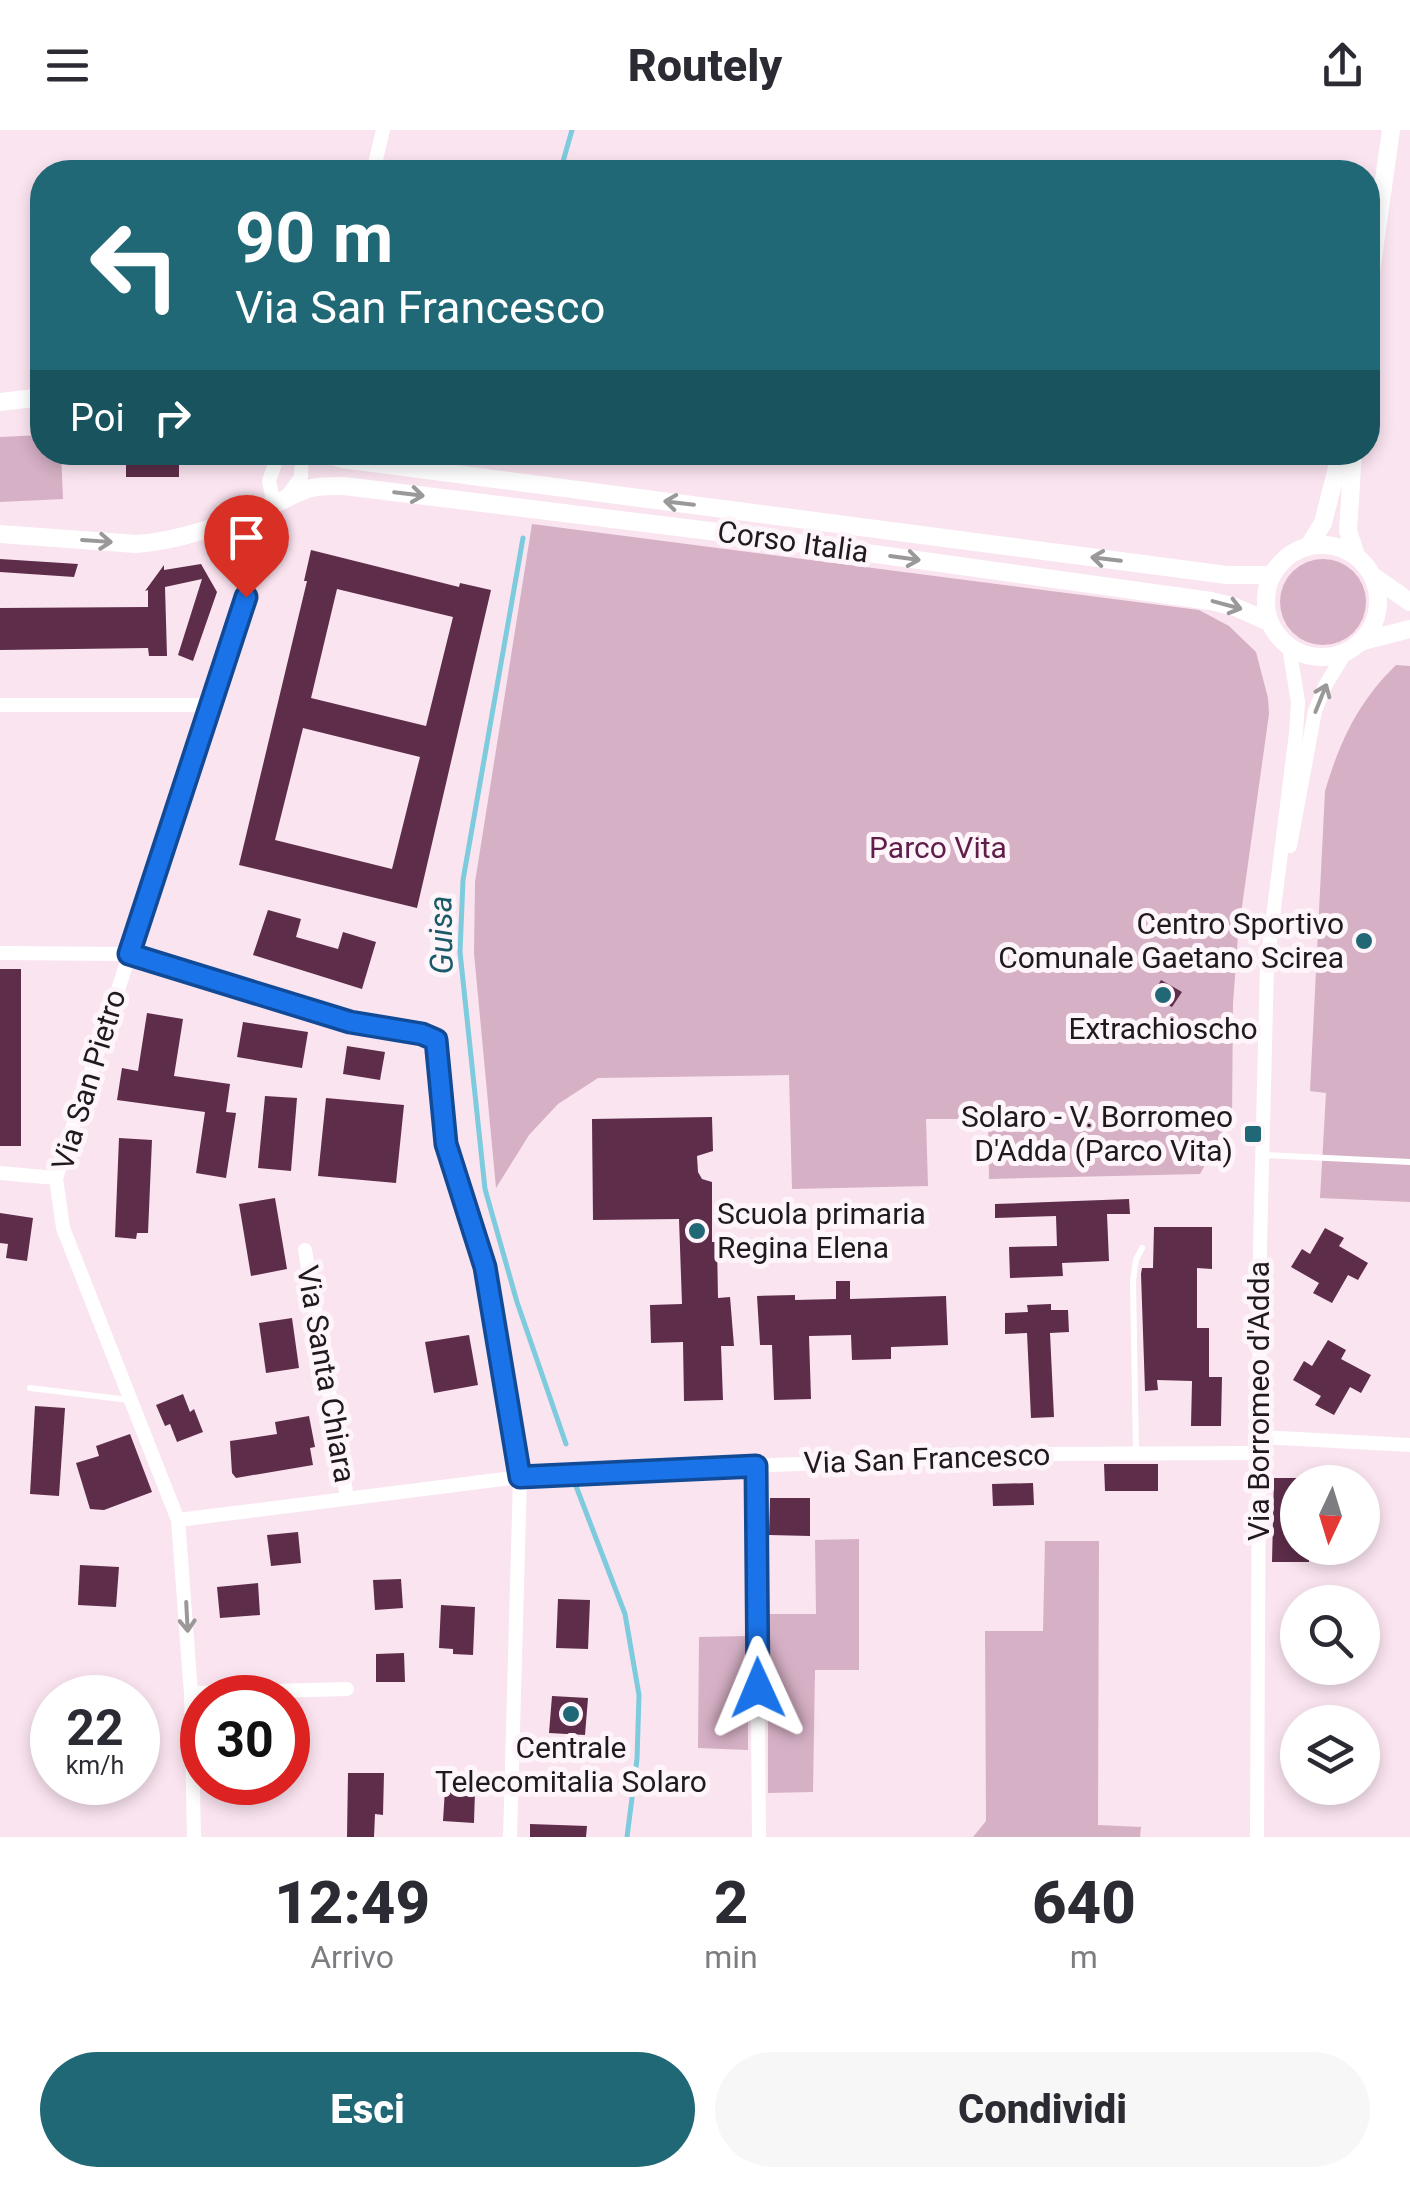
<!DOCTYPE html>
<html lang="it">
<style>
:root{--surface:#fff;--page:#f7f7f7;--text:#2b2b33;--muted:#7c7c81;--accent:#206875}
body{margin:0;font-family:Roboto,sans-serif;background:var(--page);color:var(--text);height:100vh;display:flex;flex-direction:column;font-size:38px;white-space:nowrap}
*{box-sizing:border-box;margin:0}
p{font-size:32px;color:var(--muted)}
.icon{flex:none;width:55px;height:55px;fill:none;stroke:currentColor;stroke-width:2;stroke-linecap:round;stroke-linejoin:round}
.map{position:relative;height:1707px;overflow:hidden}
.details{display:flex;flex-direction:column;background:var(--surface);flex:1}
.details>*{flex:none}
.banner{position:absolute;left:30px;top:30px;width:1350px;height:305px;border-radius:40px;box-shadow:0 5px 15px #0003;background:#206875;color:#fff;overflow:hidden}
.needle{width:65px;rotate:184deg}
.tools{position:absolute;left:1280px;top:1335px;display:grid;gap:20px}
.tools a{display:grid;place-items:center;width:100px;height:100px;border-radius:50%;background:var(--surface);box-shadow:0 5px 15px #0003;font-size:50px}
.speed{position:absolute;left:30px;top:1545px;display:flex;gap:20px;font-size:50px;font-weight:700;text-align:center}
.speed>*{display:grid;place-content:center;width:130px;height:130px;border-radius:50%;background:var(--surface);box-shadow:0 5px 15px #0003;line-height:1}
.speed small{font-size:25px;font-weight:400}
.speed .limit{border:15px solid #d22;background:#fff;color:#111}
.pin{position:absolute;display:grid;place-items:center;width:85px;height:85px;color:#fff;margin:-102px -42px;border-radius:50% 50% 50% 0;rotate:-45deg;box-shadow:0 0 10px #0007}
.pin .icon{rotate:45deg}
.me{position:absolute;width:110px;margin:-55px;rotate:359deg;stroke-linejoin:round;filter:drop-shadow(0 0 8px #0008)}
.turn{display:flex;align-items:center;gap:35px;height:210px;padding:0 40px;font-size:45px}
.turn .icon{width:130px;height:130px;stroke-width:2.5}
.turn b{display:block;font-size:70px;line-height:85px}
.then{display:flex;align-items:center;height:95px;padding:0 40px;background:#0003;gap:20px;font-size:38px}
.eta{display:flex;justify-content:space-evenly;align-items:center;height:170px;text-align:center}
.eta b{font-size:60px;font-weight:800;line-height:70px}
.button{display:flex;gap:20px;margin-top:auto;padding:20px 40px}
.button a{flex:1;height:115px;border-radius:60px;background:var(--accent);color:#fff;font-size:40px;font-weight:800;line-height:115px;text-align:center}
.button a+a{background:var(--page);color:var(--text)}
header{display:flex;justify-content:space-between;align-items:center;height:130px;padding:0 40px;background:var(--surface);font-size:45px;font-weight:800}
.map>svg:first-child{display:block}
</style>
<header><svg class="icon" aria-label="menu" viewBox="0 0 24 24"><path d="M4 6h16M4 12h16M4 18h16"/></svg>Routely<svg class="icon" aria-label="share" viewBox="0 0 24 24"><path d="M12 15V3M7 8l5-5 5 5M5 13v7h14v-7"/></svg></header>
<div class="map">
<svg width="1410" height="1707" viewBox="0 0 1410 1707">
<rect width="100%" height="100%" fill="#fae4f0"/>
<!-- green -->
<g fill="#d6b0c5">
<path d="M42 305V322L61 323 63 369 0 372V307Z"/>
<path d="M532 394 1199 480 1229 496 1256 522 1268 568 1269 584 1238 805 1233 874 1232 986 1200 1044 989 1049 988 989H926L928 1056 792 1059 789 945 598 948 558 974 529 1005 496 1058 474 823 475 752Z"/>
<circle cx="1323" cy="472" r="43"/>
<path d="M1396 535 1410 536V1072L1320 1068 1326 963 1310 961 1325 661C1340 611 1358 572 1396 535Z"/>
<path d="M859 1409V1540H815L813 1662 768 1663V1484H816L815 1410Z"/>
<path d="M1045 1411H1099L1098 1695 1141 1697 1140 1707H973L986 1691 985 1501H1043Z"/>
<path d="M748 1506V1620L698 1618 699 1507Z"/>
</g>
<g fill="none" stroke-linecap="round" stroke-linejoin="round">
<!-- stream -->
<g stroke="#7dcbdc" stroke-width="5">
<path d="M560 42 572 0"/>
<path d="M537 322V330"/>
<path d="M523 408 463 750 460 822 485 1059 517 1172 566 1314"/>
<path d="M576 1356 625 1484 639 1565 637 1629 627 1707"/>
</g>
</g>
<!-- building -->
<g fill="#5d2d4a" fill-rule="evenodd">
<rect x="126" y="322" width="53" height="25"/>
<path d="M311 420 459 457 460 453 491 460 417 778 239 735 307 451H304ZM337 459 453 487 426 596 311 568ZM303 598 420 627 392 739 275 710Z"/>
<path d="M0 429 78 434 74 447 0 442Z"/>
<path d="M201 434 217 462 193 531 178 525 202 449 165 457 167 526H149L148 518 0 520V478L148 477V460L145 461 164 435V440Z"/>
<path d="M268 780 301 789 296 807 338 819 343 802 376 812 362 859 253 825Z"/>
<rect x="0" y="839" width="21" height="177"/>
<path d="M1161 850 1182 862 1172 877 1152 865Z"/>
<path d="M147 883 183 889 174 946 230 954 226 982 236 983 226 1048 196 1043 205 982 117 970 122 938 138 941Z"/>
<path d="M243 892 308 902 302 938 237 927Z"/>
<path d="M347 916 385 922 380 950 343 944Z"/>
<path d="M265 966 297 968 291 1041 258 1038Z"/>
<path d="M326 968 404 975 396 1053 318 1046Z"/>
<path d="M712 987 713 1021 697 1026 698 1042 702 1049 712 1052V1112H717L718 1168 730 1167 734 1216H721L723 1270 684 1271 683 1212 651 1213 650 1175 682 1174 679 1089 593 1090 592 989Z"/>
<path d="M119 1008 152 1010 148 1103H137L136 1109 115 1107Z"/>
<path d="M275 1068 287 1139 251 1146 239 1074Z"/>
<path d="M1129 1069 1130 1084H1107L1109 1131 1062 1133 1063 1146 1010 1148 1009 1117 1057 1116 1056 1086 995 1088V1074Z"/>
<path d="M0 1083 33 1088 27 1131 6 1128 8 1114 0 1113Z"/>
<path d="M1154 1097H1212V1139L1197 1138V1198H1209V1247H1222L1221 1296H1191L1192 1251 1157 1250 1158 1260 1145 1261 1141 1144 1142 1138H1153Z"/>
<path d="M1325 1098 1344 1108 1339 1116 1368 1133 1358 1150 1348 1145 1332 1173 1313 1163 1319 1153 1291 1137 1302 1119 1310 1124Z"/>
<path d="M836 1151H850V1169L946 1166 948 1215 891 1217V1229L852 1230 851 1205 809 1206 811 1269 774 1270 772 1215H760L757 1166 795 1165V1170L836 1169Z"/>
<path d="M1051 1174V1180H1068L1069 1202 1050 1203 1054 1287 1031 1288 1027 1203 1005 1204V1183L1028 1182 1027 1175Z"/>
<path d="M292 1188 299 1238 266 1243 259 1193Z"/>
<path d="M469 1205 478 1255 434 1263 425 1212Z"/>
<path d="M1328 1210 1346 1220 1341 1229 1371 1245 1361 1263 1350 1257 1334 1285 1315 1275 1321 1266 1293 1250 1304 1231 1312 1236Z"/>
<path d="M183 1264 190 1282 194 1279 203 1302 177 1312 170 1294 165 1296 156 1275Z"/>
<path d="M35 1276 65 1278 59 1366 30 1364Z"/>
<path d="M309 1286 315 1317 310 1318 313 1335 236 1348 232 1343 230 1311 277 1304 275 1292Z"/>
<path d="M130 1304 152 1362 104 1380 90 1379 76 1333 99 1326 96 1316Z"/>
<path d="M1104 1334H1158V1361H1105Z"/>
<path d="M1274 1348H1298V1418H1310L1309 1432H1272Z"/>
<path d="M1033 1353 1034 1375 993 1376 992 1354Z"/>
<path d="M770 1368H810V1406L769 1405Z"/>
<path d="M298 1402 301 1433 271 1436 267 1405Z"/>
<path d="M80 1435 119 1437 116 1477 78 1475Z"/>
<path d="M401 1449 403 1478 375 1480 373 1450Z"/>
<path d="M258 1453 260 1485 220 1488 217 1457Z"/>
<path d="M558 1469 590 1470 588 1519 556 1518Z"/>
<path d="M441 1475 475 1477 473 1525 453 1524V1519L439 1518Z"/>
<path d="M404 1523 405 1552H376V1524Z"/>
<path d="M552 1566 588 1568 585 1605 549 1603Z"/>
<path d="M348 1643H384L383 1685 375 1684 374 1707H347Z"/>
<rect x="220" y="1652" width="24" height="14"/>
<path d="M445 1659 475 1660 474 1693 443 1691Z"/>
<path d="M530 1694 587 1696 586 1707H530Z"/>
</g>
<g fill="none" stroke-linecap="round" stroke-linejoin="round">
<!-- service -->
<g stroke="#fff" stroke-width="6">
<path d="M1263 1025 1410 1032"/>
<path d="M30 1258 129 1270"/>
<path d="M1136 1322 1133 1151 1136 1130 1142 1118"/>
</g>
<!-- minor -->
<g stroke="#fff" stroke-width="14">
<path d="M373 42 383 0"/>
<path d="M288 365 301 347 302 322"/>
<path d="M0 575H211"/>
<path d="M1290 716 1315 581 1325 556 1345 523"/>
<path d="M0 823 129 824 350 892 419 903 436 910 447 1014 485 1137 520 1347 510 1707"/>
<path d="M0 1043 56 1048"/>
<path d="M305 1120 347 1368"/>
<path d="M1259 1307 1410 1315"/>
<path d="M756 1336 759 1707"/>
<path d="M178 1390 520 1347 603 1342 1038 1324 1259 1323"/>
<path d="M191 1563 347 1559"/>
<path d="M194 1707 191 1563 178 1390 63 1098 56 1048 237 498 274 375 269 351 279 322"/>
<path d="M1257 1707 1260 1118 1267 835 1296 603 1298 572 1289 517"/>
</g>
<!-- tertiary -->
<g stroke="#fff" stroke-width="18">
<path d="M1368 163 1391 0"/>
<path d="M0 272 42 267"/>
<path d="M319 322 342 329 1227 445H1272"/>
<path d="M1353 322 1348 401 1356 425"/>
<path d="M0 404 136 414C181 411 228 393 270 376 305 361 302 355 344 356L710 401 1211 471 1235 477 1269 492"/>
<circle cx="1322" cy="471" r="56"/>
<path d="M1308 417 1323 393 1341 322"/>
<path d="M1374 447 1410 472"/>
<path d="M1363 511 1410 499"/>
</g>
</g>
<!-- one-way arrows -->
<defs><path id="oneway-shaft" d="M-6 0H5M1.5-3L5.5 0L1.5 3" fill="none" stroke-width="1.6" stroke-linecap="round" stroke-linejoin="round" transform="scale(2.5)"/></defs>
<g stroke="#9b9899">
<use href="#oneway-shaft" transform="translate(409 364) rotate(7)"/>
<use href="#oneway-shaft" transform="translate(679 373) rotate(-173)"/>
<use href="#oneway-shaft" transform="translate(97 411) rotate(4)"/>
<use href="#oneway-shaft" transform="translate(905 428) rotate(8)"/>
<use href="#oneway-shaft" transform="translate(1106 429) rotate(-173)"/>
<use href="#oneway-shaft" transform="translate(1227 475) rotate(15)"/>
<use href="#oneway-shaft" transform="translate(1321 568) rotate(-68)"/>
<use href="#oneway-shaft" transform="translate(187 1487) rotate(87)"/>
</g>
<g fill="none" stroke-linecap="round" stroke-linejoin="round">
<!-- route casing -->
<g stroke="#114b97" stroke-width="25">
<path id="route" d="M246 467 129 824 350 892 422 904 436 910 446 1014 485 1137 520 1347 756 1336 758 1558"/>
</g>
<!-- route -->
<use href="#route" stroke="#1a73e8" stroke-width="18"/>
</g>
<!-- markers -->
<g fill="#206875" stroke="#fef5fa" stroke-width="4">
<circle cx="1364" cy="811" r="10"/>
<circle cx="1163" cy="865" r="10"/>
<rect x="1243" y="994" width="20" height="20" rx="5"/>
<circle cx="697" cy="1101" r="10"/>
<circle cx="571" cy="1584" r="10"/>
</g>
<g text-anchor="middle" stroke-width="10" stroke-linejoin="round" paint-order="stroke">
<!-- street labels -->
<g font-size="30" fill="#20191d" stroke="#fef5fa">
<text transform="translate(793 412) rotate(8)" y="10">Corso Italia</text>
<text transform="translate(89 950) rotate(-73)" y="10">Via San Pietro</text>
<text transform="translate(326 1244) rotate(80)" y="10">Via Santa Chiara</text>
<text transform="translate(1259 1271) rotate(-90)" y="10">Via Borromeo d'Adda</text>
<text transform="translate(927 1329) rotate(-2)" y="10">Via San Francesco</text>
</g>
<!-- park labels -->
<g font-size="30" fill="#601d49" stroke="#fef5fa">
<text x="938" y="728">Parco Vita</text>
</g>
<!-- poi labels -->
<g font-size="30" fill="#20191d" stroke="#fef5fa" text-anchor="end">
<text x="1344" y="804">Centro Sportivo<tspan x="1344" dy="34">Comunale Gaetano Scirea</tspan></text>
<text x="1163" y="909" text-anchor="middle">Extrachioscho</text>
<text x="1233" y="997">Solaro - V. Borromeo<tspan x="1233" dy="34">D'Adda (Parco Vita)</tspan></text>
<text x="717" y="1094" text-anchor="start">Scuola primaria<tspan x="717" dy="34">Regina Elena</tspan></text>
<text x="571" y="1628" text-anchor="middle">Centrale<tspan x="571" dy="34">Telecomitalia Solaro</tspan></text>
</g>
<!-- water labels -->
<g font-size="32" font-style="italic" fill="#1b5b68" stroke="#fef5fa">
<text transform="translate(441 805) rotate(-91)" y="11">Guisa</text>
</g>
</g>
</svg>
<div class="tools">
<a><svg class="needle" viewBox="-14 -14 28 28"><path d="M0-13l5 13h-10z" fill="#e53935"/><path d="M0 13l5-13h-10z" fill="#7c7c81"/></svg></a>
<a><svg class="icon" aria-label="search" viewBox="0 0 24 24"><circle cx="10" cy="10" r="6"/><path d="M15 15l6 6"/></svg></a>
<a><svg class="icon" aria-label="layers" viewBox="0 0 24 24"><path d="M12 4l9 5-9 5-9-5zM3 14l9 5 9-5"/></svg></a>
</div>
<div class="speed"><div>22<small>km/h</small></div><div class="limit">30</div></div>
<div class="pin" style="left:246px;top:467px;background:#d93025"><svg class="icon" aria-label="arrive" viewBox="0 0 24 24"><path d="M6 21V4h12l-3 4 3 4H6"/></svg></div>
<svg class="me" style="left:758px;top:1558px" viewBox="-20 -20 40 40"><path d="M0-17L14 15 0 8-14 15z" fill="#1a73e8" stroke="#fff" stroke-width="4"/></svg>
<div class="banner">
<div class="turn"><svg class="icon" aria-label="left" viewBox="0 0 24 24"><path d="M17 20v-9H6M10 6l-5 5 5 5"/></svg><div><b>90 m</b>Via San Francesco</div></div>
<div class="then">Poi<svg class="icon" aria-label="right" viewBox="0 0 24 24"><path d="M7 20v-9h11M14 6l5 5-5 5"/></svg></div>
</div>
</div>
<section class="details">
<div class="eta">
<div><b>12:49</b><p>Arrivo</p></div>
<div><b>2</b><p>min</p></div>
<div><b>640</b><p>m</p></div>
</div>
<div class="button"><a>Esci</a><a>Condividi</a></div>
</section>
